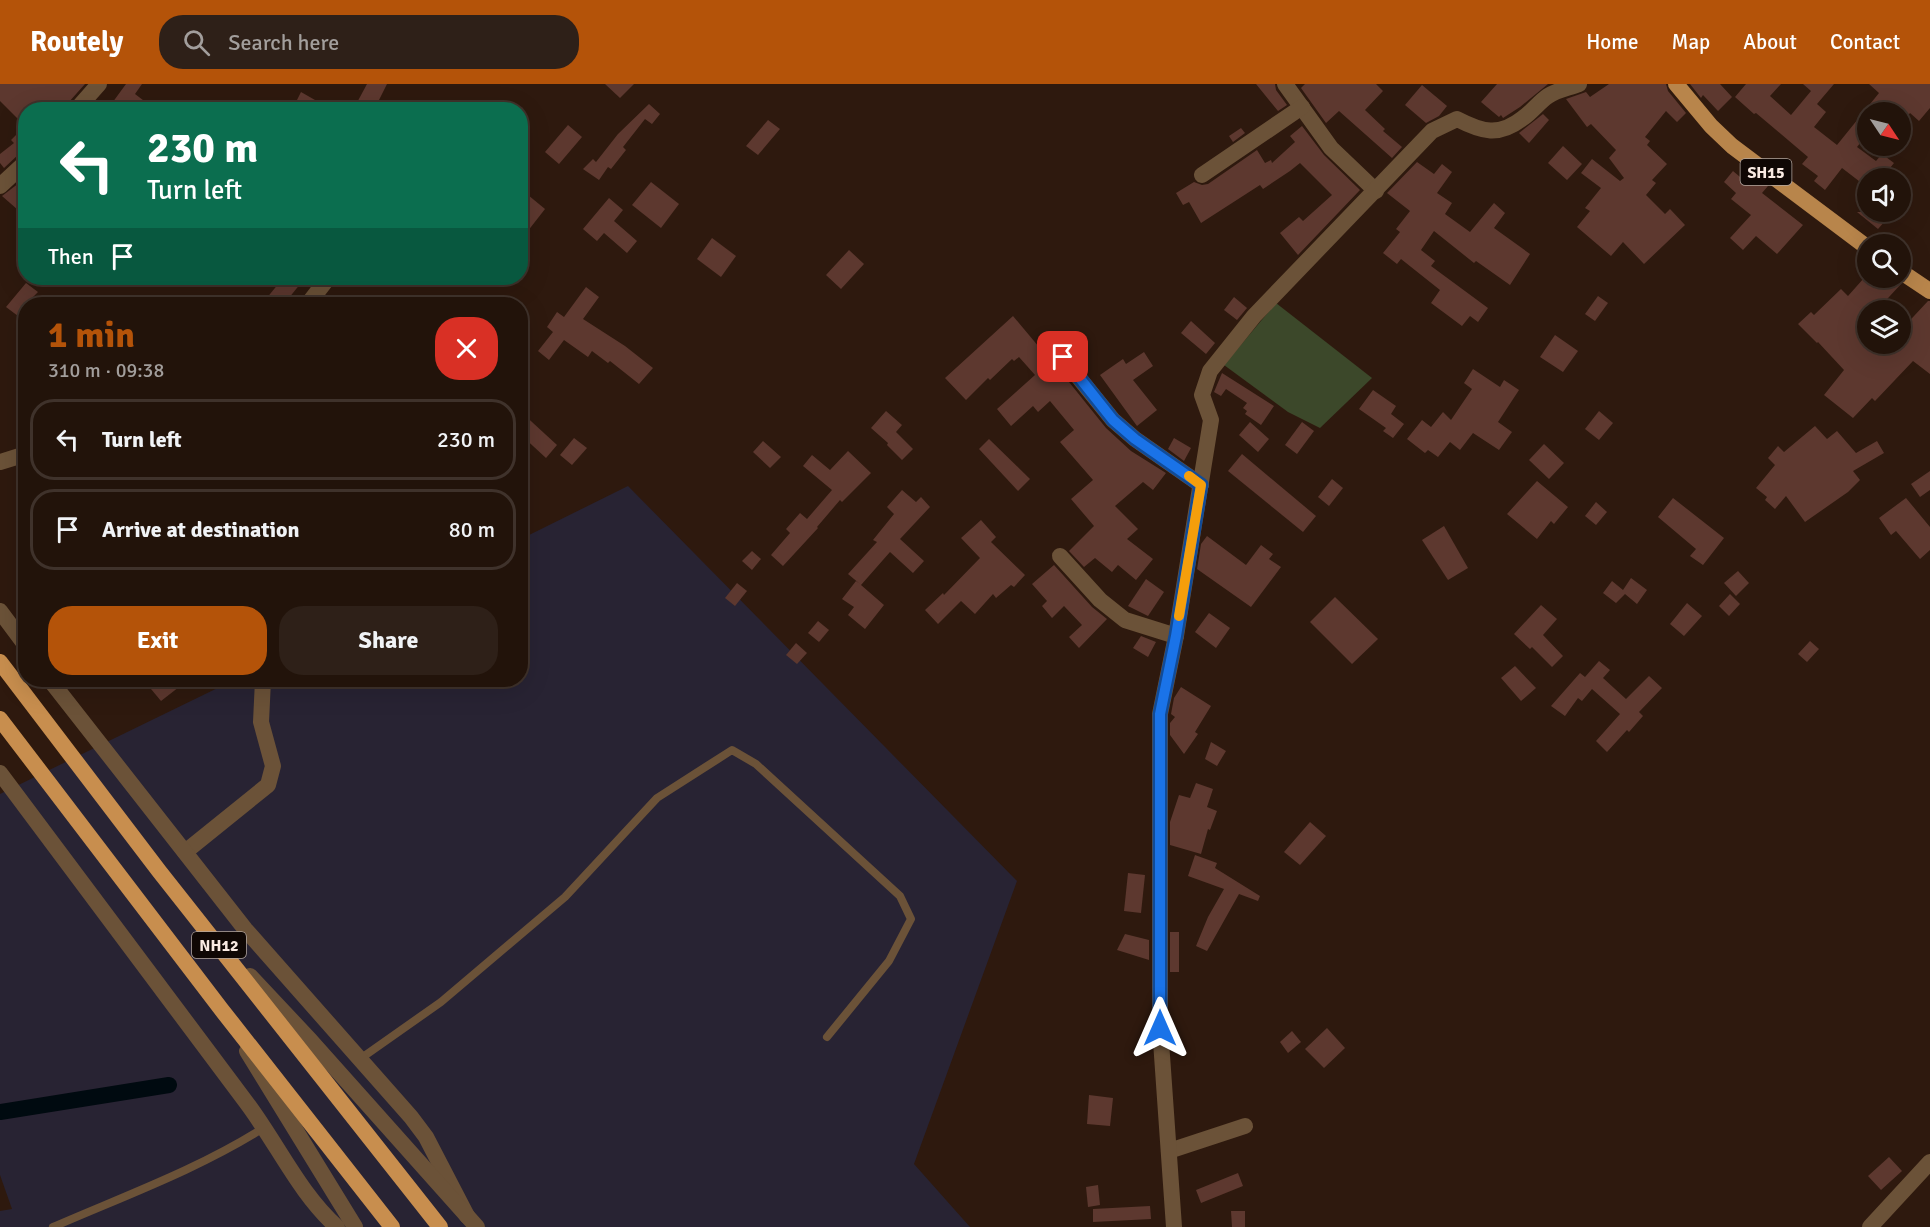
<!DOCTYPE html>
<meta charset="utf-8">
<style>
:root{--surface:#22130a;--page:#2e2018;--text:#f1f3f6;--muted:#a29e9c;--line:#3f322b;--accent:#b45309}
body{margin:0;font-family:Signika,sans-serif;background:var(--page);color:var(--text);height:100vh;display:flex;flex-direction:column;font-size:22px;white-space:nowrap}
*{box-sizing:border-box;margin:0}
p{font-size:20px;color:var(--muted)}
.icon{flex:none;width:33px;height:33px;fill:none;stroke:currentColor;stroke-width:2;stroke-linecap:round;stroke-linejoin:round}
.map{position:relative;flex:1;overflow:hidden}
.panel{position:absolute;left:18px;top:213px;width:510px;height:390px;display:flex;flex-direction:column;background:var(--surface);border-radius:24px;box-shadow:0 6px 24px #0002,0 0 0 2px var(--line)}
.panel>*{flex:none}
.banner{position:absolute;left:18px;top:18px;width:510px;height:183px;border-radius:24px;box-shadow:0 6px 24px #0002,0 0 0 2px var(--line);background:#0b6e4f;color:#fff;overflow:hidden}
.needle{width:39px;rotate:125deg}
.controls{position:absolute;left:1857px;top:18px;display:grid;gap:12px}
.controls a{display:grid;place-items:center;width:54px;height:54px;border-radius:50%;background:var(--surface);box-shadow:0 6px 24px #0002,0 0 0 2px var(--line);font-size:30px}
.pin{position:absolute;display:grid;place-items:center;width:51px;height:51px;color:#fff;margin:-26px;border-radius:12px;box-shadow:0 3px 9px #0006}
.me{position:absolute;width:66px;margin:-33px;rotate:0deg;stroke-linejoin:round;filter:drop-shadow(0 0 4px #0008)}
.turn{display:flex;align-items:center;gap:21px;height:126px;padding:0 30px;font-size:27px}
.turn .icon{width:78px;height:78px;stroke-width:2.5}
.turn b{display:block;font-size:42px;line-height:51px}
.then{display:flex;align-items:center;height:57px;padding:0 30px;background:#0003;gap:12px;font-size:22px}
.round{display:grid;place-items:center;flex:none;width:63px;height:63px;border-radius:24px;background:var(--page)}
.headline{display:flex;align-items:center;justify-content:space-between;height:102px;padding:0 30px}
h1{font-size:36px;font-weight:800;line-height:45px;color:var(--accent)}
.button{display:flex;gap:12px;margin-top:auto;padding:12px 30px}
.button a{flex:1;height:69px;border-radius:24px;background:var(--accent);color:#fff;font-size:24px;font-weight:800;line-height:69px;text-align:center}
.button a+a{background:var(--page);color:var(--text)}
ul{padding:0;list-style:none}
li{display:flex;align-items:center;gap:18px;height:81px;margin:0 12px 9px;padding:0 18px;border:3px solid var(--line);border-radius:24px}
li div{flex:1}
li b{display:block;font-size:22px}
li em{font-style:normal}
header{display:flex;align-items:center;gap:36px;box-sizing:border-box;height:84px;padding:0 30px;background:var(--accent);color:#fff}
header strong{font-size:28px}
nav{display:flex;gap:33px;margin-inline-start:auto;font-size:21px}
.search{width:420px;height:54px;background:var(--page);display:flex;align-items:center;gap:15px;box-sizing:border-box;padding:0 21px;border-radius:24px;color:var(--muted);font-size:22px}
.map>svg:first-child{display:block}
</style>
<header>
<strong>Routely</strong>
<div class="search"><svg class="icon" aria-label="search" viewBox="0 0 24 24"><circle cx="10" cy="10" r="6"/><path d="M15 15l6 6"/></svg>Search here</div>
<nav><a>Home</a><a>Map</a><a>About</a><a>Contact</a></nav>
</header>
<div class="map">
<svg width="1930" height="1143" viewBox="0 0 1930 1143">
<rect width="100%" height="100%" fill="#2e190e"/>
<!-- industrial -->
<path fill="#282333" d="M628 402 1017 797 914 1080 970 1143H0V1127L12 1125 0 1091V710L234 596H520L521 455Z"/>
<!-- green -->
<path fill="#3c482a" d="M1276 219 1372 294 1320 344 1288 328 1224 281Z"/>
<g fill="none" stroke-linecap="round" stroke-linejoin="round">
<!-- canal -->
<path stroke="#000a10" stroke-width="16" d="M0 1028 169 1001"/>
</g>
<!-- building -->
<g fill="#5d382f">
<path d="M0 0H85L68 19 66 26H26V68L19 70 4 84 0 79V70L14 59 11 56 25 42 0 17Z"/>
<path d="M126 0H142L135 10 156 26H107Z"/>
<path d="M367 0H387L374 26H353Z"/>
<path d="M605 0H634L620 14Z"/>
<path d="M1256 0H1275L1276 6 1287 21 1278 27Z"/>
<path d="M1305 0H1376L1383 7 1365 26 1385 45 1383 47 1402 63 1392 74 1339 27 1326 39 1301 4Z"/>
<path d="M1497 0H1548L1520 23 1503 34 1501 31 1499 33 1481 18Z"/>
<path d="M1609 0H1666L1668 7 1686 29 1677 38 1666 27 1645 53 1650 57 1647 61 1667 80 1652 96 1656 99 1646 111 1665 130 1670 125 1685 141 1644 180 1623 158 1611 172 1577 143 1590 127 1585 124 1601 104 1581 89 1592 75 1620 97 1624 94 1609 74 1616 66 1591 40 1587 43 1566 15 1586 8 1590 13Z"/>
<path d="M1690 0H1720L1732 13 1718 27 1703 11 1701 14Z"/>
<path d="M1746 0H1781L1770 12 1791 31 1811 7 1803 0H1834L1817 20 1826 28 1814 43 1837 61 1879 9 1869 0H1930V24L1919 37 1910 29 1906 34 1900 28H1868V49L1857 63 1876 77 1882 70 1894 79 1882 94H1868V104L1842 84 1825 106 1814 97 1818 92 1802 80 1808 73 1756 29 1754 30 1735 13Z"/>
<path d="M1422 1 1447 22 1439 32 1426 39 1405 21Z"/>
<path d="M301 8 315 16 310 26H292Z"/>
<path d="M649 20 660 30 652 40 645 35 623 63 626 66 611 85 608 83 599 96 583 85 593 75 596 78 618 50Z"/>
<path d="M1543 30 1549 36 1529 59 1519 49Z"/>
<path d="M768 36 780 45 758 71 746 62Z"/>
<path d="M568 41 582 53 559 80 545 68Z"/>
<path d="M1302 42 1324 71 1360 106 1298 171 1280 149 1299 133 1303 137 1332 111 1300 79 1290 87 1263 105 1260 101 1201 139 1189 118 1183 121 1176 109 1194 98 1202 101 1208 100 1257 66 1265 79 1271 76 1272 79 1295 58 1290 52Z"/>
<path d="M1241 44 1245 49 1233 58 1229 52Z"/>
<path d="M1563 62 1582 80 1567 96 1548 79Z"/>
<path d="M1417 78 1434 90 1442 80 1452 88 1437 109 1452 119 1445 130 1470 148 1494 119 1505 129 1494 144 1530 170 1510 201 1476 177 1474 179 1434 147 1421 166 1435 177 1431 182 1488 224 1478 238 1470 232 1462 242 1431 219 1440 206 1401 175 1397 180 1383 169 1400 148 1396 145 1410 127 1387 109Z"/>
<path d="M1733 87 1746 98 1752 90 1768 102 1762 109 1803 141 1777 170 1756 152 1743 166 1730 154 1751 131 1731 115 1736 109 1724 98Z"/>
<path d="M651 98 679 120 661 144 632 121Z"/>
<path d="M19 99 26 104V133L2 112Z"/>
<path d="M528 111 545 125 520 157V120Z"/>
<path d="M609 114 623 126 614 137 637 157 627 169 604 149 597 157 583 145Z"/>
<path d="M1857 128H1893L1878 145Z"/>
<path d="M712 154 736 172 721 193 697 175Z"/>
<path d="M849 166 864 180 841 205 826 191Z"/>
<path d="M283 194H294L301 199 284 220H262Z"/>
<path d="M1864 194H1892L1901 200 1877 226H1868V237L1858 247 1880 271 1891 260H1900V247L1928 217H1930V290L1913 277 1875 317 1872 314 1853 334 1824 311 1844 286 1818 258 1817 259 1798 240 1811 228 1814 231 1841 205 1848 212Z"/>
<path d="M26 199 38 208 26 220V235L19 231 18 232 6 223Z"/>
<path d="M586 203 599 213 583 235 625 262 653 284 639 300 610 277 608 279 592 267 588 273 564 256 549 276 538 267 553 248 547 243 557 228 564 233Z"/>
<path d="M1598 212 1608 219 1595 237 1585 230Z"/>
<path d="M1234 213 1247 224 1237 236 1224 226Z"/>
<path d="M1013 232 1039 263 1040 262 1106 344 1131 367 1166 389 1153 406 1143 398 1115 422 1138 445 1127 455 1153 475 1136 496 1118 481 1112 488 1095 474 1084 483 1069 467 1094 442 1071 415 1093 396 1060 358 1074 346 1050 317 1038 328 1033 322 1011 342 997 325 1035 291 1019 273 1014 277 1012 275 990 296 988 294 966 316 945 294Z"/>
<path d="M1191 237 1215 259 1206 270 1181 249Z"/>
<path d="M1555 251 1578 267 1563 288 1540 273Z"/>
<path d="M1144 268 1153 282 1133 296 1157 326 1137 342 1100 291 1123 275 1126 280Z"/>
<path d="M1473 285 1500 303 1504 296 1519 306 1498 338 1512 348 1499 366 1473 349 1460 366 1450 358 1438 373 1428 366 1425 369 1407 355 1422 336 1431 343 1443 328 1451 336 1472 305 1464 299Z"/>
<path d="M1222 289 1274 322 1261 341 1245 330 1247 327 1243 324 1247 319 1226 305 1221 312 1214 308Z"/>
<path d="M1373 306 1396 322 1391 330 1404 340 1393 354 1383 347 1386 344 1359 325Z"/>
<path d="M520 327 557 361 546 374 520 350Z"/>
<path d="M886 327 902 341 896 348 913 365 902 376 887 361 888 359 871 344Z"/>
<path d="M1599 327 1613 339 1599 356 1585 345Z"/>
<path d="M1250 338 1269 355 1258 368 1239 351Z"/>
<path d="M1302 338 1314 347 1297 370 1285 361Z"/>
<path d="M1815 342 1827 355 1837 347 1856 369 1877 357 1884 369 1853 387 1860 396 1848 408 1805 438 1786 412 1775 425 1765 416 1767 413 1756 404 1775 381 1768 374 1778 362 1784 368Z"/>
<path d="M574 354 587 364 572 381 560 371Z"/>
<path d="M1174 354 1191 364 1184 377 1168 365Z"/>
<path d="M989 355 1030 395 1018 407 979 365Z"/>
<path d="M763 357 781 373 770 384 753 368Z"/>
<path d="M1544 360 1564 379 1549 395 1529 376Z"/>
<path d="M848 367 871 389 842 418 840 416 817 443 818 444 783 482 771 471 790 449 786 445 800 429 807 435 832 406 803 382 812 371 830 386Z"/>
<path d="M1242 370 1316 432 1303 448 1228 387Z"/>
<path d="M1930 387V406L1920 413 1911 400Z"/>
<path d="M1332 395 1343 404 1329 422 1318 413Z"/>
<path d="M1537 397 1568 423 1554 440 1551 437 1537 455 1507 430Z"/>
<path d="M902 406 916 418 921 413 930 423 900 455 924 477 913 489 890 468 861 501 884 521 865 545 848 531 854 523 842 515 856 497 860 500 848 490 877 458 873 456 894 430 887 423Z"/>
<path d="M1673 414 1724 454 1703 481 1690 472 1696 465 1658 433Z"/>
<path d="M1906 414 1930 443V466L1920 475 1896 447 1891 451 1879 434Z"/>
<path d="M1596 418 1607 428 1596 441 1585 432Z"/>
<path d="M981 436 996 453 991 458 1025 491 1014 503 1011 501 996 514 993 510 975 530 961 517 938 540 925 526 943 509 944 511 980 474 961 454Z"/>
<path d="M1444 442 1468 484 1448 496 1422 456Z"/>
<path d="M1207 452 1246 481 1261 461 1273 470 1269 475 1281 483 1251 523 1197 485 1201 460Z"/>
<path d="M752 467 761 475 752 486 742 477Z"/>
<path d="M1054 481 1092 523 1107 535 1079 564 1069 553 1082 541 1064 522 1052 534 1042 522 1047 517 1032 500Z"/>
<path d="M1738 487 1749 499 1736 512 1724 499Z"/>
<path d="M1631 494 1647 506 1637 520 1625 510 1616 519 1603 509 1612 497 1623 506Z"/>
<path d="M1146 495 1164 508 1148 532 1128 522Z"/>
<path d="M737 499 747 507 735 522 725 514Z"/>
<path d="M1730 510 1740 520 1729 532 1719 522Z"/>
<path d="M1335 513 1378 555 1352 580 1310 538Z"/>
<path d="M1687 519 1702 532 1684 552 1670 540Z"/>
<path d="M1541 521 1557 535 1543 551 1563 572 1552 583 1532 563 1530 565 1514 550Z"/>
<path d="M1209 529 1230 544 1216 564 1195 548Z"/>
<path d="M818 537 829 546 819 558 808 549Z"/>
<path d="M1141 552 1156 558 1148 573 1133 564Z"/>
<path d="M1810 557 1819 565 1807 578 1798 570Z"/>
<path d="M796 559 807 569 797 580 786 571Z"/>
<path d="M1599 577 1610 586 1603 594 1626 615 1649 592 1662 604 1639 628 1643 632 1629 648 1627 646 1607 668 1596 657 1620 630 1592 605 1582 617 1578 614 1565 632 1551 622 1580 589 1585 593Z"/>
<path d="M1515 582 1536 604 1521 617 1501 594Z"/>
<path d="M163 596H188L161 617 151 605Z"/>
<path d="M1181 603 1211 622 1195 648 1198 650 1184 670 1170 651V639L1175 633 1171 630 1174 614Z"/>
<path d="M1211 658 1226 667 1217 682 1205 675Z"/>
<path d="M1196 699 1213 705 1207 723 1217 727 1210 746 1208 745 1201 770 1170 761V738L1179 711 1190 714Z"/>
<path d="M1310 738 1326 752 1300 781 1284 768Z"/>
<path d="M1195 771 1217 779 1215 784 1260 812 1258 817 1239 810 1207 867 1196 862 1208 833 1224 805 1188 792Z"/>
<path d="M1128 789 1145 791 1141 829 1124 827Z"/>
<rect x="1170" y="848" width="9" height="40"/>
<path d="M1125 850 1149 856V876L1117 866Z"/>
<path d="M1327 944 1345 964 1324 984 1305 965Z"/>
<path d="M1292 947 1301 958 1288 969 1280 958Z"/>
<path d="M1089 1011 1113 1014 1110 1042 1087 1040Z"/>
<path d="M1889 1073 1902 1087 1881 1106 1868 1092Z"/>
<path d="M1238 1089 1243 1102 1201 1119 1196 1106Z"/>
<path d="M1098 1101 1100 1121 1088 1123 1086 1103Z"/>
<path d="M1150 1122 1151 1135 1093 1138V1125Z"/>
<path d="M1231 1127H1245V1143H1232Z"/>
</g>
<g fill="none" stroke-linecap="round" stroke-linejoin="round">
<!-- service -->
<g stroke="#6b5238" stroke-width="8">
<path d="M360 975 441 918 565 813 657 714 732 666 756 680 900 812 911 835 889 877 827 953"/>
<path d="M53 1143C124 1112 199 1085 265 1043"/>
</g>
<!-- minor -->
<g stroke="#6b5238" stroke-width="16">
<path d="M1285 0 1331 64 1376 107"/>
<path d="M76 26 99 0"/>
<path d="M1202 91 1302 23"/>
<path d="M0 102 26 78"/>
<path d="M308 220 328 194"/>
<path d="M1050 258 1113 336 1135 355 1201 401"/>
<path d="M0 378 26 370"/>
<path d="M1060 472 1100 516 1125 536 1176 552"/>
<path d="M185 768 268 701 273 682 261 638 263 596"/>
<path d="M1169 1067 1245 1042"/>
<path d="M1870 1143 1930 1078"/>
</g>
<!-- tertiary -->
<g stroke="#6b5238" stroke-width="16">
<path d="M0 527 26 562"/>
<path d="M50 596 245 845 411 1033 426 1053 467 1132"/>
<path d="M0 689C81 799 164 908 246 1018 277 1059 299 1109 337 1143"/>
<path d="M250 892 311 957 477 1143"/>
<path d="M247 967 355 1143"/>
<path d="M1174 1143 1160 943V630L1176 552 1211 336 1202 311 1210 287 1254 232 1432 47 1457 35C1482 48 1499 53 1523 34 1532 28 1539 18 1548 12 1557 6 1569 4 1579 0"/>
</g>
<!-- primary -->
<g stroke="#b8854b" stroke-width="16">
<path d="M1676 0 1711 42 1732 62 1868 164"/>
<path d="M1900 187 1930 207"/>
</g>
<!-- trunk -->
<g stroke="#c88e4e" stroke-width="16">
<path d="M0 578 159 787 440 1143"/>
<path d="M0 635 221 925 392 1143"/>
</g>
</g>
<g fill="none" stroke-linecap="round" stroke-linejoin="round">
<!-- route casing -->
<g stroke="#114b97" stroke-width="15">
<path id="route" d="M1063 273 1113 336 1135 355 1201 401 1176 552 1160 630V944"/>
</g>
<!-- route -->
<use href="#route" stroke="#1a73e8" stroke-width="10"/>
<!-- slow -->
<path stroke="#f59e0b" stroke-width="10" d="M1179 532 1201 401 1189 392"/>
</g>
<g text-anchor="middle" stroke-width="4.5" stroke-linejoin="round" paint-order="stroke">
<!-- shield labels -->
<g fill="#0f0704" stroke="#b3a69f" stroke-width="1.5">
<rect x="1740.5" y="75" width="51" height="26" rx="4.5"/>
<rect x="192" y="848" width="54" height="26" rx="4.5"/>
</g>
<g font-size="16" font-weight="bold" fill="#f9eae2">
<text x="1766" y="94">SH15</text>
<text x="219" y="867">NH12</text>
</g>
</g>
</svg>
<div class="controls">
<a><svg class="needle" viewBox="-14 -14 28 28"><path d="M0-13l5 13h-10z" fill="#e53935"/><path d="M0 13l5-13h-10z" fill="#a29e9c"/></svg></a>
<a><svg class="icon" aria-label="sound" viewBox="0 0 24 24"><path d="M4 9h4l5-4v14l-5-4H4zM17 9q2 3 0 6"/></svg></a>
<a><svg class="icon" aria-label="search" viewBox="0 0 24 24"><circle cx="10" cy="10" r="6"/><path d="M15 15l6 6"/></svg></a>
<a><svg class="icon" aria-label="layers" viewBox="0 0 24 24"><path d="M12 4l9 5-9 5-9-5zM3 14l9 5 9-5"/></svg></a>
</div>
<div class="pin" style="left:1063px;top:273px;background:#d93025"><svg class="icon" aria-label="arrive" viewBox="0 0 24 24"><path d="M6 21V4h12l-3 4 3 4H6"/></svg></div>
<svg class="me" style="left:1160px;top:944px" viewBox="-20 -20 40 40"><path d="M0-17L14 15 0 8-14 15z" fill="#1a73e8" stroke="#fff" stroke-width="4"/></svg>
<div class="banner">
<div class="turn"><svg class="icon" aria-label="left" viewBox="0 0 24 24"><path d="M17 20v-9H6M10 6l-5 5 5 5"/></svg><div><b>230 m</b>Turn left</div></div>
<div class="then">Then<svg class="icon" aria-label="arrive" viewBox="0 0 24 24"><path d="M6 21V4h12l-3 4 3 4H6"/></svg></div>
</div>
<section class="panel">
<div class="headline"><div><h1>1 min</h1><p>310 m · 09:38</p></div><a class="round" style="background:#d93025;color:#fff"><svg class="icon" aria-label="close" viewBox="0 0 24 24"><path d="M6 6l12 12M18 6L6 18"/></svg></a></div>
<ul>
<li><svg class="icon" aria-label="left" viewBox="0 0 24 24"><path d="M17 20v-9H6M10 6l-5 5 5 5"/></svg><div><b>Turn left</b></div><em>230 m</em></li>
<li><svg class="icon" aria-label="arrive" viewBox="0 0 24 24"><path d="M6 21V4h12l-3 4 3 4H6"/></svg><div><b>Arrive at destination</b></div><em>80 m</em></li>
</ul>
<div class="button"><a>Exit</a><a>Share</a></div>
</section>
</div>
